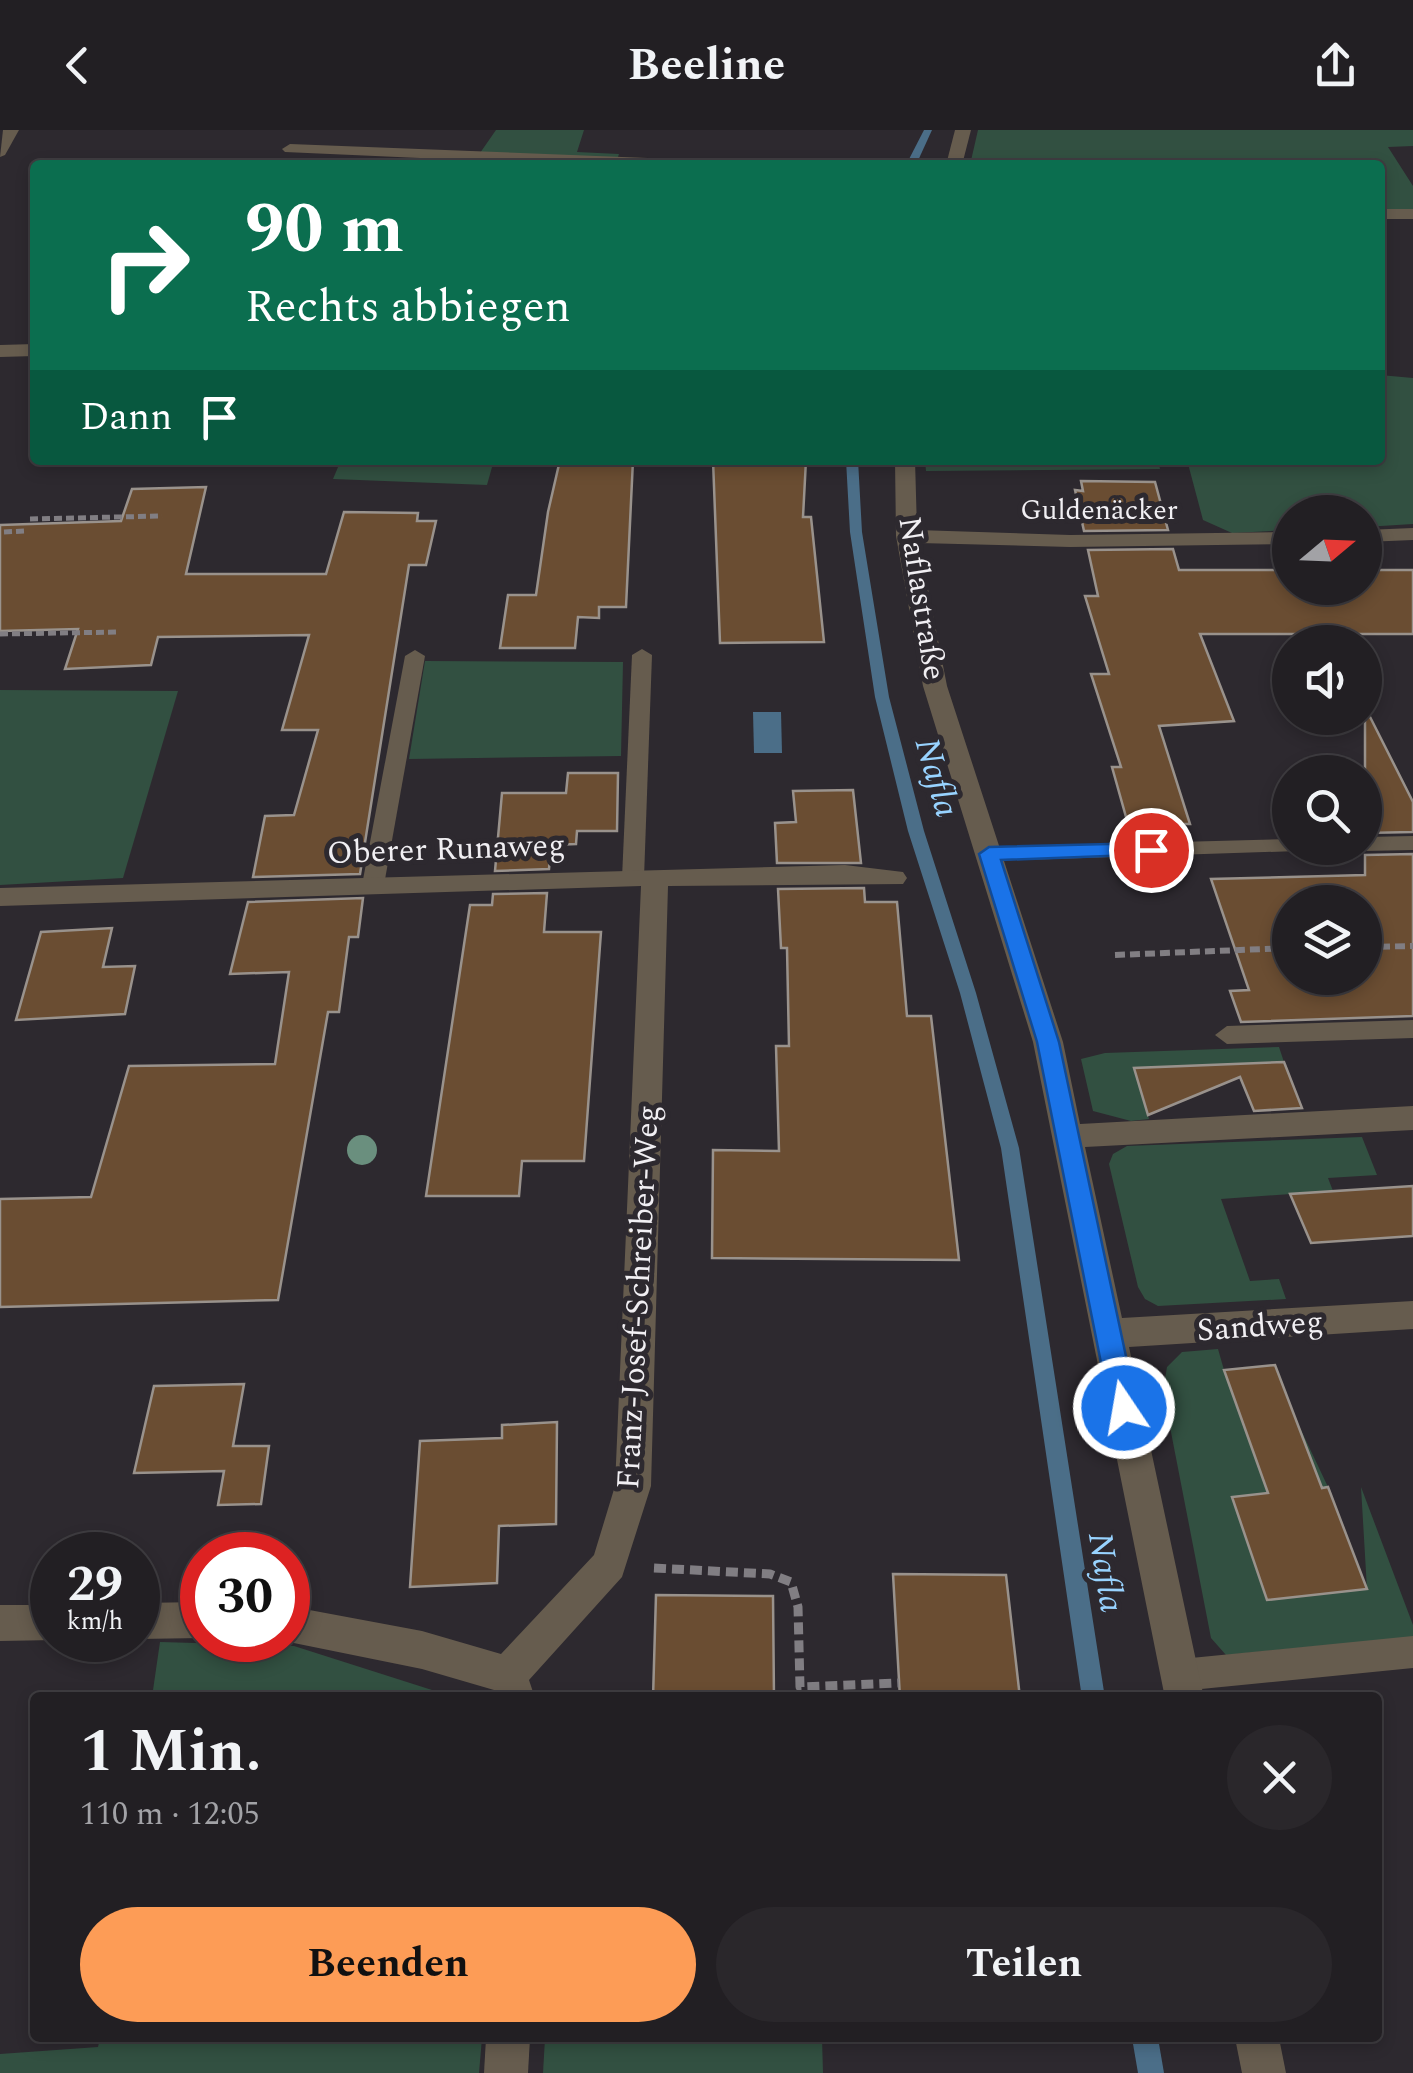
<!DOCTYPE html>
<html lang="de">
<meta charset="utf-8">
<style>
:root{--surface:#221f23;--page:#2a272b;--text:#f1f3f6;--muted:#a2a2a6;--line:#3f3d41;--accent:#fd9c56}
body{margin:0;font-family:Spectral,serif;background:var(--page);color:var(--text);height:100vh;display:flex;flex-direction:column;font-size:38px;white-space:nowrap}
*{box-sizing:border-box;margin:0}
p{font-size:32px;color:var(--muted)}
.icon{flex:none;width:55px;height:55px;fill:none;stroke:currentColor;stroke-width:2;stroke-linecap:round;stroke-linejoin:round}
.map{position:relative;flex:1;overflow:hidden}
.details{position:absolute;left:30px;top:1562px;width:1352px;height:350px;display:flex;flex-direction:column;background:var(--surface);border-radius:10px;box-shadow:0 5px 15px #0003,0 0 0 2px var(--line)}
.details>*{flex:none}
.banner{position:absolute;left:30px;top:30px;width:1355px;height:305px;border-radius:10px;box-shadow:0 5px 15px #0003,0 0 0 2px var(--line);background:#0b6e4f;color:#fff;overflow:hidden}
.needle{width:65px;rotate:71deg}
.fabs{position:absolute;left:1272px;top:365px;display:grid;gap:20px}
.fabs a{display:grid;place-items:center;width:110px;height:110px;border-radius:50%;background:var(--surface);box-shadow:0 5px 15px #0003,0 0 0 2px var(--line);font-size:50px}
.speed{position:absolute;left:30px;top:1402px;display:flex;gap:20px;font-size:50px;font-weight:700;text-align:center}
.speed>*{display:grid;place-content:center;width:130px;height:130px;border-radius:50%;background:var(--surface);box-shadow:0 5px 15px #0003,0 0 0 2px var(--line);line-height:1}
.speed small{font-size:25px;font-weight:400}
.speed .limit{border:15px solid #d22;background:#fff;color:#111}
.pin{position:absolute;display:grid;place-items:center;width:85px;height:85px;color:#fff;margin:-42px;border:5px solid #fff;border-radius:50%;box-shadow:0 2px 10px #0007}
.me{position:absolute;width:110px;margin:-55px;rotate:348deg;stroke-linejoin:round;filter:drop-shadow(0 0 8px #0008)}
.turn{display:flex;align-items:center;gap:35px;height:210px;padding:0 50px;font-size:45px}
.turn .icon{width:130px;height:130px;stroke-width:2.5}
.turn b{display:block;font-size:70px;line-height:85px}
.then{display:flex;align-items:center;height:95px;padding:0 50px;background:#0003;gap:20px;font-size:38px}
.round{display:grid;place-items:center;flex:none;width:105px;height:105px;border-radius:52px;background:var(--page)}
.head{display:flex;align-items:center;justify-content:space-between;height:170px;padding:0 50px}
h1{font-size:60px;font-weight:700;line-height:75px}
.button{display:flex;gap:20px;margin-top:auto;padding:20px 50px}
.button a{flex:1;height:115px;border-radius:60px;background:var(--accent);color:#111;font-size:40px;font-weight:700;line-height:115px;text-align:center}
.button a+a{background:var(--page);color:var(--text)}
header{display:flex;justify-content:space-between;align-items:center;height:130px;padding:0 50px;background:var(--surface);font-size:45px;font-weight:700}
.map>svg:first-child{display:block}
</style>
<header><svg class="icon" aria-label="back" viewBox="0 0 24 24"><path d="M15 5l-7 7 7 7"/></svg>Beeline<svg class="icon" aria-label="share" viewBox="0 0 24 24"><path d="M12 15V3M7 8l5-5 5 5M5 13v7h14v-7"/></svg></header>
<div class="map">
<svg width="1413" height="1943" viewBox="0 0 1413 1943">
<rect width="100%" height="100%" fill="#2d292f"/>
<!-- green -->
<g fill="#325041">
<path d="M496 0H584L577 22 619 24 617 30 480 23Z"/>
<path d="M978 0H1413V16L1388 17 1413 56V79H1380V35H970Z"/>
<path d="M1380 245 1413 248V394L1365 397V382H1290V400L1232 403 1203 390 1187 330H1380Z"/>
<path d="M341 330H494L487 355 333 349Z"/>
<path d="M925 330H1158L1160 339 926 341Z"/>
<path d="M425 531 623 532 621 626 409 629Z"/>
<path d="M0 560 178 561 123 748 0 755Z"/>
<path d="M1279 917 1284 932 1134 938 1149 989 1131 991 1093 981 1081 929 1105 923Z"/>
<path d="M1362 1007 1377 1045 1328 1048 1333 1061 1221 1069 1250 1151 1279 1149 1286 1169 1158 1176 1145 1169 1138 1157 1109 1034 1113 1024 1127 1016Z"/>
<path d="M1218 1219 1224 1240 1292 1281 1328 1357 1232 1367 1266 1469 1367 1459 1361 1357 1413 1495V1507L1226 1525 1211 1508 1163 1261 1167 1237 1182 1222Z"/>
<path d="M160 1512 294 1516 432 1560 442 1567H152Z"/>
<path d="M100 1908H482L479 1943H0V1924L98 1917Z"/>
<path d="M545 1908H822L823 1943H543Z"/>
</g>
<!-- water -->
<path fill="#4b6e88" d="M753 582H781L782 623H754Z"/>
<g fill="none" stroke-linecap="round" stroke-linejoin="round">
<!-- stream -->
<g fill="#4b6e88" fill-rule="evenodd">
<path d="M924 0H932L916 35H906Z"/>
<path d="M846 330H858L862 402 889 567 924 701 976 863 1019 1018 1105 1568H1082L1001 1018 960 863 908 701 875 567 850 402Z"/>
<path d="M1132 1908H1158L1164 1943H1138Z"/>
</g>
</g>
<!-- building -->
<g fill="#6a4d32" stroke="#99928c" stroke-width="2.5" fill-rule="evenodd">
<path d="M560 330H633L626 477H599V488L578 487 575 518H500L508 465H536L548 382Z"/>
<path d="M713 330H806L803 387H811L824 512 720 513Z"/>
<path d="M1081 351 1155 352 1168 400 1084 401 1075 360 1083 361Z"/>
<path d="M206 357 186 444H326L344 382 418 383 417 391H436L426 435H409L360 744 253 747 265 686 294 685 318 600H282L309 505 158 507 151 535 65 539 78 499 0 501V395L121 391 132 359Z"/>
<path d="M1173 419 1179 440H1290V458H1365V440H1413V504H1200L1234 591 1159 596 1190 694H1128L1112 637H1121L1091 544H1109L1085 466H1098L1088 420Z"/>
<path d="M1365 577 1413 672V702L1365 703Z"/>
<path d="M568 643H618L617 701H577L576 714 551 715 549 739 495 741 502 663H566Z"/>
<path d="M853 660 861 733H777L775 693 796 692 793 661Z"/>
<path d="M1413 724V886L1241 892 1230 861 1249 860 1211 749 1365 745V725ZM1290 772H1365V848H1290Z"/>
<path d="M864 758 865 772H897L907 886H931L959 1130 712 1128 713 1020 779 1021 776 916H789L787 818H781L778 759Z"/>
<path d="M547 763 544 802H601L584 1031H522L519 1066H426L470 775H492L493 764Z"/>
<path d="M363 768 358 807H349L339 882H328L278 1170 0 1177V1069L91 1067 129 936 275 934 289 842 230 844 248 772Z"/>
<path d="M112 798 103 837 135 836 125 884 16 890 41 802Z"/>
<path d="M1284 932 1302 978 1254 981 1240 947 1148 985 1134 938Z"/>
<path d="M1413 1056V1106L1311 1113 1290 1064Z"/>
<path d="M1275 1235 1322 1358 1328 1357 1367 1459 1267 1470 1232 1367 1268 1363 1224 1240Z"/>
<path d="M244 1254 233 1316H269L261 1374 218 1375 224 1341 134 1343 154 1256Z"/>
<path d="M557 1292 556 1394 499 1396 497 1453 410 1457 420 1311 502 1308V1295Z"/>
<path d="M893 1444 1006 1445 1020 1568H900Z"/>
<path d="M656 1465 773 1466 774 1568H653Z"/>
</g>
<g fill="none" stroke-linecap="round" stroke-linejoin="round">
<!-- path-far2 -->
<g stroke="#817e83" stroke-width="5" stroke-dasharray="8 4" stroke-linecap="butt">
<path d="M30 389 162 386"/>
<path d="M4 402 25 401"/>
<path d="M0 504 119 502"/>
</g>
<!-- path-far1 -->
<g stroke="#817e83" stroke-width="6" stroke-dasharray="10 5" stroke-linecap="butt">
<path d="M1365 817 1413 816"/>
<path d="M1115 825 1290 818"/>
</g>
<!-- path -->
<path stroke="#817e83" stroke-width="9" stroke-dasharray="12 6" stroke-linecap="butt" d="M654 1438 770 1444 791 1452 798 1477 800 1557 899 1553"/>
<!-- lane -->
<g fill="#665c4e" fill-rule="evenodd">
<path d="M642 519 652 525 644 748 633 756 622 748 632 525Z"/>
<path d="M415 520 425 526 384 755 373 763 362 755 405 526Z"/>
<path d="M1413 706V720L1365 721 1356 718H1365V707Z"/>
<path d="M1290 709V718H1300L1298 721 989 731 978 724 989 717Z"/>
<path d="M1413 890V908L1227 914 1215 905 1227 896Z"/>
<path d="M1413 1506V1538L1181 1561 1170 1556 1165 1545 1170 1534 1181 1529Z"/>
</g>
<!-- street -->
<g fill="#665c4e" fill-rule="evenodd">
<path d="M3 0H19L5 25 0 27Z"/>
<path d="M955 0H971L962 35H946Z"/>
<path d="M290 14 673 29 681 34 580 35 285 22 282 19Z"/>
<rect x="1380" y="79" width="33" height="10"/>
<path d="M35 214V226L0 227V215Z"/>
<path d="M895 330H915L917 400 1070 405 1290 402V414L1070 417 919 413 947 556 1063 912 1080 994 1413 976V1000L1085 1017 1122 1188 1413 1171V1199L1129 1217 1204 1568H1165L1033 912 923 556 896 406Z"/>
<path d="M1413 398V410L1365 412V400Z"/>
<path d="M845 735 903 742 907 748 903 754 668 756 651 1356 622 1447 529 1550 535 1568H496L494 1560 422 1539 279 1510H288V1476L422 1501 501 1524 594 1425 615 1356 641 756 0 776V758Z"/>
<path d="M202 1472V1508L138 1509V1473Z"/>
<path d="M0 1475H52V1510H56L0 1511Z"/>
<path d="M486 1908H530L528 1943H484Z"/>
<path d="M1235 1908H1279L1286 1943H1242Z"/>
</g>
</g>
<!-- trees -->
<circle fill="#6a8f7e" cx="362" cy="1020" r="15"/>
<!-- route -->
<path fill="#1a73e8" stroke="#114b97" stroke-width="2.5" d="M1151 713 1158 715V724L1001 730 1059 912 1137 1278 1133 1287 1124 1290 1114 1287 1110 1278 1037 912 979 724 989 717Z"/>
<g text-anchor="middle" stroke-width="10" stroke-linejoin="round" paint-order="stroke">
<!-- far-street labels -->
<g font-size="28" fill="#f1eff3" stroke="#2d292f">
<text x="1099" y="389">Guldenäcker</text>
</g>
<!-- street labels -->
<g font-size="32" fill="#f1eff3" stroke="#2d292f">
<text transform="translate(923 468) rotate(81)" y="11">Naflastraße</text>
<text transform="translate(446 718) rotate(-2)" y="11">Oberer Runaweg</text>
<text transform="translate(637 1167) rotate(-87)" y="11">Franz-Josef-Schreiber-Weg</text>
<text transform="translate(1260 1195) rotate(-4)" y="11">Sandweg</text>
</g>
<!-- water labels -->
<g font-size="35" font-style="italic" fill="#98d3ff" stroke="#2d292f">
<text transform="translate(938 647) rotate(74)" y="12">Nafla</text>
<text transform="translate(1107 1442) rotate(81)" y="12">Nafla</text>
</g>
</g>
</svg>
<div class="fabs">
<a><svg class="needle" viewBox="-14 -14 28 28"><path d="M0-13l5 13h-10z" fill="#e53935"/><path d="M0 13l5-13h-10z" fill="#a2a2a6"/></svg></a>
<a><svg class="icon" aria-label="sound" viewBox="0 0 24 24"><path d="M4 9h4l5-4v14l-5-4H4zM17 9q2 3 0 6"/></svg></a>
<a><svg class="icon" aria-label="search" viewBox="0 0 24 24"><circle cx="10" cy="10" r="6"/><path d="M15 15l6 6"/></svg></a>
<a><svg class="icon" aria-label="layers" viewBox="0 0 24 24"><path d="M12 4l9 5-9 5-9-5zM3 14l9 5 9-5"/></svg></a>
</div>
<div class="speed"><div>29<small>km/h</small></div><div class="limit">30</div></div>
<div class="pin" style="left:1151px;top:720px;background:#d93025"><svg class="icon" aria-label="arrive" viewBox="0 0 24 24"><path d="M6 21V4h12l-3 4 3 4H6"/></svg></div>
<svg class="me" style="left:1124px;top:1278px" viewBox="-20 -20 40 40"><circle r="17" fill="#1a73e8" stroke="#fff" stroke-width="3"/><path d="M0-11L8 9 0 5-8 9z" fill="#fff"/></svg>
<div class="banner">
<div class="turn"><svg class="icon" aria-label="right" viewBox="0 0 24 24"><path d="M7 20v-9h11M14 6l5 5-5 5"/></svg><div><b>90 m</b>Rechts abbiegen</div></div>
<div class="then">Dann<svg class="icon" aria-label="arrive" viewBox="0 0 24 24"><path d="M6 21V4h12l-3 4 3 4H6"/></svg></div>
</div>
<section class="details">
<div class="head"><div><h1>1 Min.</h1><p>110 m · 12:05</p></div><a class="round"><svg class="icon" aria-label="close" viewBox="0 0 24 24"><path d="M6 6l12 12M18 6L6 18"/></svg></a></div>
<div class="button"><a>Beenden</a><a>Teilen</a></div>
</section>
</div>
